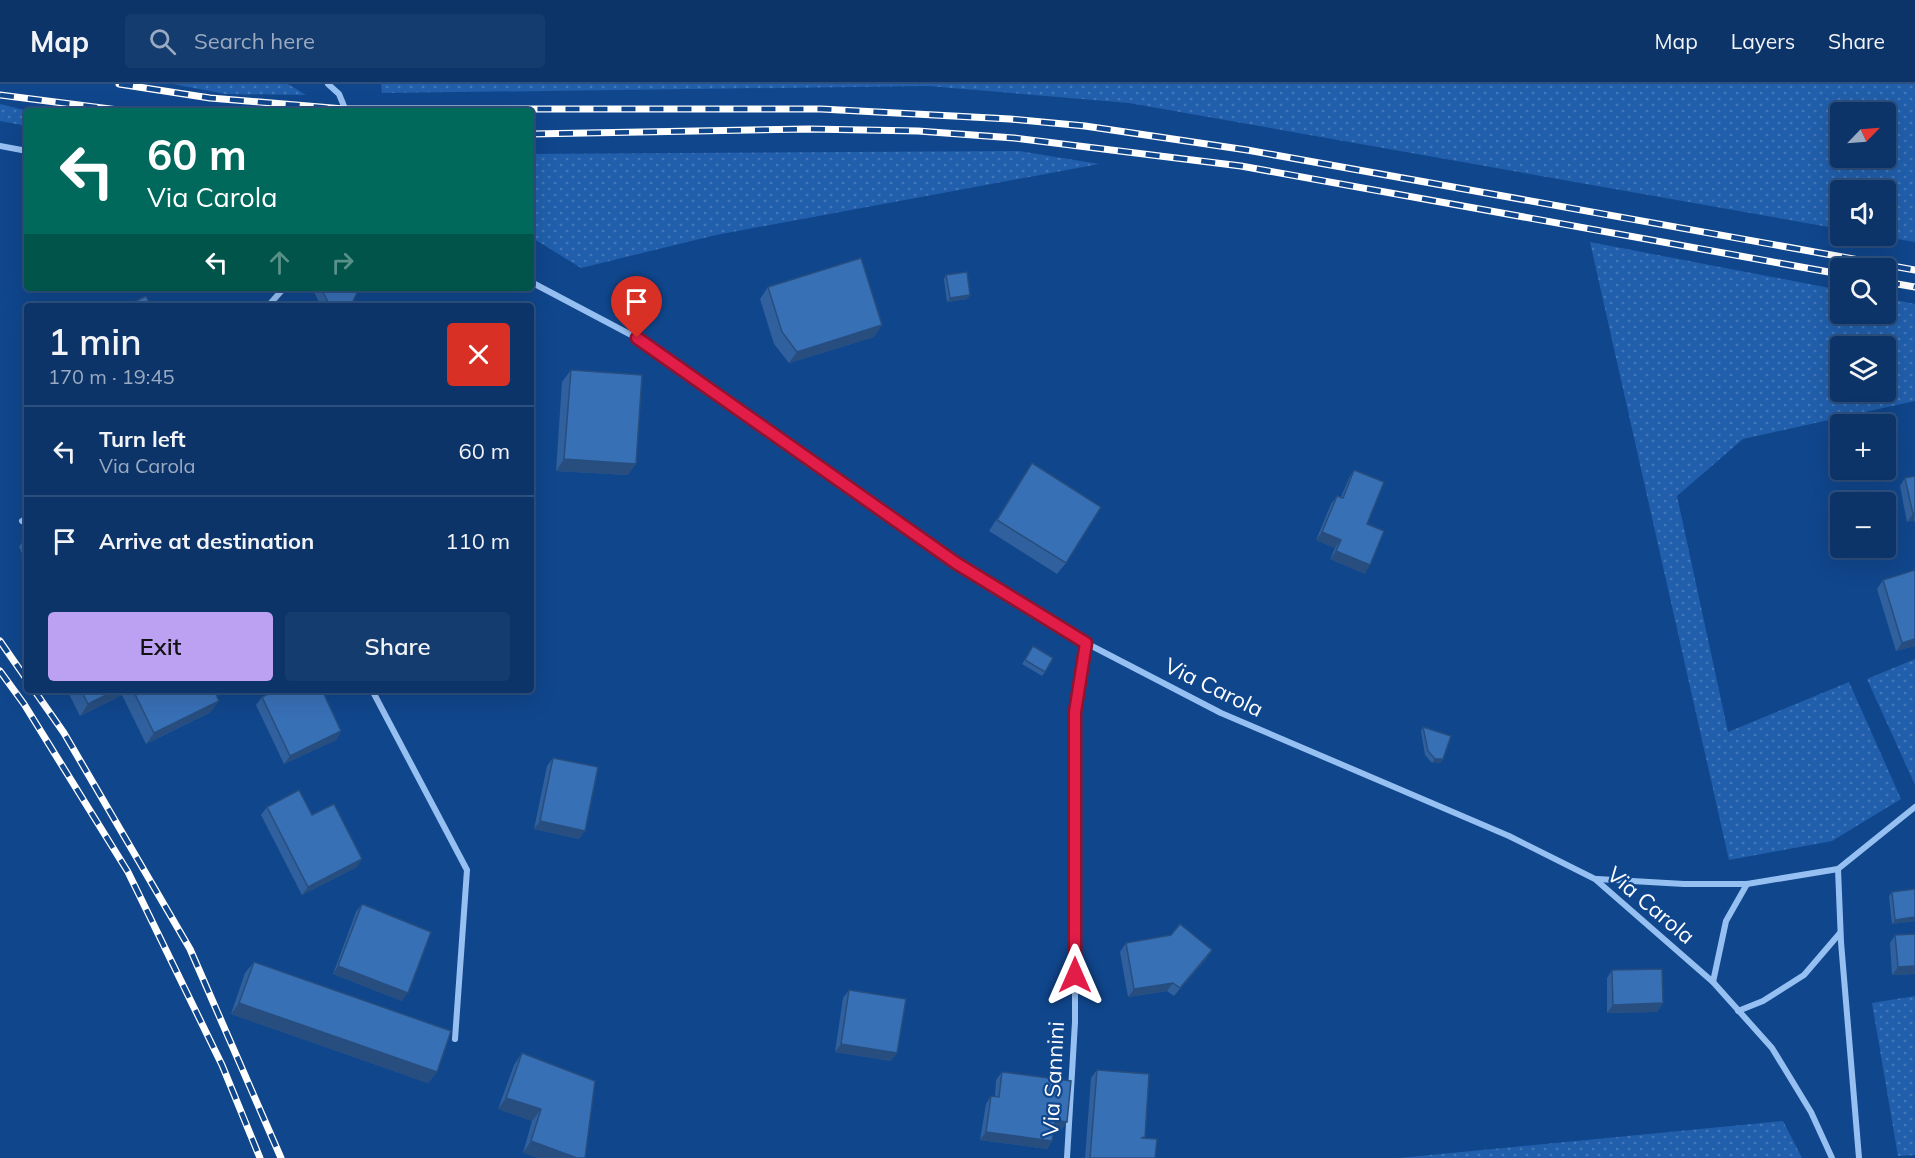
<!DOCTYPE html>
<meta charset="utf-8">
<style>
:root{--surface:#0c3469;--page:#153c6f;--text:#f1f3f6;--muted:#9aaac0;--line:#2c4f7d;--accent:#bca0f2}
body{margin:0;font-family:Mulish,sans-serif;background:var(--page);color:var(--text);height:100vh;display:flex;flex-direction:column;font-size:22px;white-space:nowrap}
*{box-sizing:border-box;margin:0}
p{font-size:20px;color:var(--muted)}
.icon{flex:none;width:33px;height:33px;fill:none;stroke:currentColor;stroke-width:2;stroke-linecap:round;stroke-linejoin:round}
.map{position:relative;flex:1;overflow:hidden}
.drawer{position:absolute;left:24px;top:219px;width:510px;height:390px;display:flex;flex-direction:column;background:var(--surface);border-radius:6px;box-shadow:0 6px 24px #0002,0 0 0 2px var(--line)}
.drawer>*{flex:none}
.guide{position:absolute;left:24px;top:24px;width:510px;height:183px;border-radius:6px;box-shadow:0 6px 24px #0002,0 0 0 2px var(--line);background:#00695c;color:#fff;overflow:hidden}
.needle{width:39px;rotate:65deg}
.tools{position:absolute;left:1830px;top:18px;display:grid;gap:12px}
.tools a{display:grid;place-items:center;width:66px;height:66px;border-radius:6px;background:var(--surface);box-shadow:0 6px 24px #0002,0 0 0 2px var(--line);font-size:30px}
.pin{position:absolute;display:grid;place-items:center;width:51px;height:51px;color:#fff;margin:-62px -26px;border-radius:50% 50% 50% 0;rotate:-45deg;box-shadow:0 0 6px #0007}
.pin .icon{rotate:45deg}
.me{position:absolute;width:66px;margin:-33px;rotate:0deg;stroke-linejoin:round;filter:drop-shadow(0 0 4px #0008)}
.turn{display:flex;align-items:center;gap:21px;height:126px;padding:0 24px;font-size:27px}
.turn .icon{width:78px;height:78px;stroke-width:2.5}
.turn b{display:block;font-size:42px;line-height:51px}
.lanes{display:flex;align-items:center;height:57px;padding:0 24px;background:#0003;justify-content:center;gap:30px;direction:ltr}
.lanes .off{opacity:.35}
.round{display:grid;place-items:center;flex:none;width:63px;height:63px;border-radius:6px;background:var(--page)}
.summary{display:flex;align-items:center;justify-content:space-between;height:102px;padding:0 24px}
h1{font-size:36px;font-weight:600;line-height:45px}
.primary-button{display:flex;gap:12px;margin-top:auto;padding:12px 24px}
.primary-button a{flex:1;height:69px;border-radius:6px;background:var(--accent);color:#111;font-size:24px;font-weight:600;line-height:69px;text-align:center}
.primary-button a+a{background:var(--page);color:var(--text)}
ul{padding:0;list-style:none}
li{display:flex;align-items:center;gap:18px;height:90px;padding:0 24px;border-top:2px solid var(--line)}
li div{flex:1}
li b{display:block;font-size:22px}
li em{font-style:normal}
header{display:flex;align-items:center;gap:36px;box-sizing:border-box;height:84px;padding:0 30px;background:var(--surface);border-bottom:2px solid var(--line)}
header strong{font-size:28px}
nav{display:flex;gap:33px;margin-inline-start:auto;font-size:21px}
.search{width:420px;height:54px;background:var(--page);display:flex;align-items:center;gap:15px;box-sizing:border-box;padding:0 21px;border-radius:6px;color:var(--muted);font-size:22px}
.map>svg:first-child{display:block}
</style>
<header>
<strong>Map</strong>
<div class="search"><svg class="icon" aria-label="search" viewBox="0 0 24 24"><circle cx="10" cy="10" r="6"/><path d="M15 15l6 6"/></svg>Search here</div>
<nav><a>Map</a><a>Layers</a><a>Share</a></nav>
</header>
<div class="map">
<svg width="1915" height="1074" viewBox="0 0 1915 1074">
<defs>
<pattern id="grass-dots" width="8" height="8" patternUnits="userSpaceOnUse" patternTransform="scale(1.5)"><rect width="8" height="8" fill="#215fac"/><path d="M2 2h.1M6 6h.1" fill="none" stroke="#4277b8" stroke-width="1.8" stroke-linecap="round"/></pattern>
</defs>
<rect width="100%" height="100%" fill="#10468c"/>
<!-- grass -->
<g fill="url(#grass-dots)" fill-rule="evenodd">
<path d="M173 0H288L306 11 225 10Z"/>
<path d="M381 0H1915V158L1879 152H1886V106H1840V145L1129 19 928 2 382 9ZM1886 28V74H1840V28Z"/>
<path d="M0 20 28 27 27 42 0 37Z"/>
<path d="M1019 67 1099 80 716 151 581 184 531 153V70Z"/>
<path d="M1590 158 1840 206V230H1886V214L1915 220V317L1743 355 1677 412 1728 648 1849 598 1901 715 1832 757 1729 776ZM1886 262V308H1840V262Z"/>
<path d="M1915 575V701L1867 595Z"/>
<path d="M1915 912V1071L1898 1072 1872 919Z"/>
<path d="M1783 1037 1802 1074H1399Z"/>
</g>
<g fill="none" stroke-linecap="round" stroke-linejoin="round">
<!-- minor -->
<g stroke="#97c0f2" stroke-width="6">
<path d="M328 0 339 10 346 27"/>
<path d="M0 62 27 67"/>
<path d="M531 198 637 254 956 479 1086 559 1221 629 1509 752 1595 795 1713 898 1772 964 1811 1028 1832 1074"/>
<path d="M268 222 284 204"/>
<path d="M22 437 27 434"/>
<path d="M372 606 467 786 455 955"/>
<path d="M1838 785 1841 858 1859 1074"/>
<path d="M1597 795 1684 800H1747L1838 785 1915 723"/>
<path d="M1713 898 1726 837 1747 800"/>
<path d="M1738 927 1763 917 1804 891 1840 849"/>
<path d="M1067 1074 1075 938V628L1086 559"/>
</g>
<!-- rail casing -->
<g stroke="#fff" stroke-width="7">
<g id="rail">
<path d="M119 0 210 14 344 25H821L1010 35 1085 42 1247 66 1915 186"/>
<path d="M0 11 126 27"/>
<path d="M531 50 809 45 918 47 1014 54 1241 82 1840 190"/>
<path d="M1886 198 1915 203"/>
<path d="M0 557 27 596"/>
<path d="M0 587 24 620 128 788 222 981 260 1074"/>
<path d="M34 606 64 649 190 865 281 1074"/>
</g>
</g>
<!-- rail -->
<use href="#rail" stroke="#10468c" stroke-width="4.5" stroke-dasharray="14" stroke-linecap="butt"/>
</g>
<!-- wall -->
<g fill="#30609d">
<path d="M946 191 970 211 967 215 947 218 944 195Z"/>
<path d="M768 203 874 253 789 279 774 260 760 215Z"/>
<path d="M312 204H359L351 222H321Z"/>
<path d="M571 286 628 391 556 387 562 298Z"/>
<path d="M1032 379 1066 479 1057 490 989 447Z"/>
<path d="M1354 386 1367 440 1365 490 1330 475 1335 464 1316 456 1331 420 1337 412 1341 413 1349 394Z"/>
<path d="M1915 392V439L1914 436 1907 438 1900 402 1905 394Z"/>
<path d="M27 451V480L19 463Z"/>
<path d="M1915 486V562L1896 567 1877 505 1883 496Z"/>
<path d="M1030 567 1045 588 1042 592 1022 580Z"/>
<path d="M67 606H214L211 628 146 660 122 611 80 632Z"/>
<path d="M262 613 341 647 336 656 284 680 256 621Z"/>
<path d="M1423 643 1443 675 1440 679H1432L1425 671 1421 647Z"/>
<path d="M553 674 579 755 534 745 547 682Z"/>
<path d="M267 723 312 731 357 783 302 811 261 731Z"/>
<path d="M1892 808 1915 837 1892 840 1889 812Z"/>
<path d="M362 820 402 917 333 890 356 828Z"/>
<path d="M1915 850V890L1892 891 1890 859 1895 851Z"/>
<path d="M1126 859 1207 874 1174 912 1167 907 1128 913 1120 868Z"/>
<path d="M254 878 437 988 428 999 231 930 245 889Z"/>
<path d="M1612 886 1663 919 1657 928 1607 929V894Z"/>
<path d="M849 906 891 977 835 968 843 914Z"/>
<path d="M522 969 595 997 523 1069 532 1037 498 1025 514 981Z"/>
<path d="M1097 986 1144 1054 1155 1074H1085L1091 994Z"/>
<path d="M1002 988 1067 1038 1061 1046 1054 1044 1052 1057 1047 1065 980 1056 986 1020 991 1012H995L996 996Z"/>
</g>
<!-- shaded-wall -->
<g fill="#274e7f">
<path d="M970 211 967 215 947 218 950 214Z"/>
<path d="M882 241 874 253 789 279 797 268Z"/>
<path d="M564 375 636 380 628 391 556 387Z"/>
<path d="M1915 429 1914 436 1907 438 1913 430Z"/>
<path d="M1322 448 1341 456 1335 464 1316 456Z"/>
<path d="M1336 467 1370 481 1365 490 1330 475Z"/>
<path d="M1915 555V562L1896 567 1902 559Z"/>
<path d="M116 606H125L122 611 80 632 88 620Z"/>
<path d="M219 617 211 628 146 660 154 649Z"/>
<path d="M341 647 336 656 284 680 290 672Z"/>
<path d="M1435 675H1443L1440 679H1432Z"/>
<path d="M540 737 585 747 579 755 534 745Z"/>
<path d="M362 775 357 783 302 811 308 803Z"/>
<path d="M1915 833V837L1892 840 1895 836Z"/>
<path d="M1212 866 1207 874 1174 912 1180 904Z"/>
<path d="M338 882 408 909 402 917 333 890Z"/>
<path d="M1915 882V890L1892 891 1898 883Z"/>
<path d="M1173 899 1167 907 1128 913 1134 905Z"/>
<path d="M239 919 437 988 428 999 231 930Z"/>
<path d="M1663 919 1657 928 1607 929 1613 921Z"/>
<path d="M841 960 897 969 891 977 835 968Z"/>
<path d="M506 1014 541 1025 532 1037 498 1025Z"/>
<path d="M1055 1036 1067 1038 1061 1046 1050 1044Z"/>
<path d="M986 1048 1052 1057 1047 1065 980 1056Z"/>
<path d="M531 1057 577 1074H537L523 1069Z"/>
</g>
<!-- building -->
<g fill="#3870b6" stroke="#274e7f" stroke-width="1.5">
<path d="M861 174 882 241 797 268 782 248 768 203Z"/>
<path d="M967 188 970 211 950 214 946 191Z"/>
<path d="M321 204H359L351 222H330Z"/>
<path d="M146 212 151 222H126Z"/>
<path d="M571 286 642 291 636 380 564 375Z"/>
<path d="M1032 379 1101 423 1066 479 997 436Z"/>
<path d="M1354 386 1384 398 1367 440 1384 447 1370 481 1336 467 1341 456 1322 448 1337 412 1343 414Z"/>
<path d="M1915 392V429L1913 430 1905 394Z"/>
<path d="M1915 486V555L1902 559 1883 496Z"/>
<path d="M1033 562 1053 574 1045 588 1025 576Z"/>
<path d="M81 606H116L88 620Z"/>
<path d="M133 606H214L219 617 154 649Z"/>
<path d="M277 606H322L341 647 290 672 262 613Z"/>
<path d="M1423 643 1451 652 1443 675H1435L1428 667Z"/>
<path d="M553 674 598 683 585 747 540 737Z"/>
<path d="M299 706 312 731 334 720 362 775 308 803 267 723Z"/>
<path d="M1915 805V833L1895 836 1892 808Z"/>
<path d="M362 820 431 848 408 909 338 882Z"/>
<path d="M1180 840 1212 866 1180 904 1173 899 1134 905 1126 859 1171 851Z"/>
<path d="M1915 850V882L1898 883 1895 851Z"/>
<path d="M254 878 451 947 437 988 239 919Z"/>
<path d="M1662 885 1663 919 1613 921 1612 886Z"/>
<path d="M849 906 906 915 897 969 841 960Z"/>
<path d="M522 969 595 997 585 1074H577L531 1057 541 1025 506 1014Z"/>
<path d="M1097 986 1149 990 1145 1053 1141 1054 1157 1055 1155 1074H1090Z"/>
<path d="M1002 988 1071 997 1067 1038 1055 1036 1052 1057 986 1048 991 1012 999 1013Z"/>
</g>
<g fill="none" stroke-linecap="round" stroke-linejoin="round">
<!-- route casing -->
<g stroke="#92132f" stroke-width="15">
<path id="route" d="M637 254 956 479 1086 559 1075 628V891"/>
</g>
<!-- route -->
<use href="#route" stroke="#e11d48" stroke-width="10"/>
</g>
<g text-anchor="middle" stroke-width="4.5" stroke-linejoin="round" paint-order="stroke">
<!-- street labels -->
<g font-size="22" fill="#fff" stroke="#10468c">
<text transform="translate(1214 603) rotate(26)" y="8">Via Carola</text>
<text transform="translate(1651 821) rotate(40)" y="8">Via Carola</text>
<text transform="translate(1053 995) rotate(-87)" y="8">Via Sannini</text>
</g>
</g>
</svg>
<div class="tools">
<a><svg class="needle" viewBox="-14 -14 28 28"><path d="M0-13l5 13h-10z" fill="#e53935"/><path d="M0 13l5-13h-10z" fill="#9aaac0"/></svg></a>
<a><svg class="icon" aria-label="sound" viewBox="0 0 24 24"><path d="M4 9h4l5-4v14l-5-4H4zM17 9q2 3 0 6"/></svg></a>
<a><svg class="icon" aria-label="search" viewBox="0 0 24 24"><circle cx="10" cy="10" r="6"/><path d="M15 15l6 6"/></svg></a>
<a><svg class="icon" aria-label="layers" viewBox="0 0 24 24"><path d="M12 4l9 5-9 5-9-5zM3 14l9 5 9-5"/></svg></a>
<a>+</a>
<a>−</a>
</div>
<div class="pin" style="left:637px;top:254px;background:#d93025"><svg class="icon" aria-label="arrive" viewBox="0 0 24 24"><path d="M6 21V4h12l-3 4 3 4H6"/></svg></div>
<svg class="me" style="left:1075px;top:891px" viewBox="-20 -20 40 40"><path d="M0-17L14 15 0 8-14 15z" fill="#e11d48" stroke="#fff" stroke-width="4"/></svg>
<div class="guide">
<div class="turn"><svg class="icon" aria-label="left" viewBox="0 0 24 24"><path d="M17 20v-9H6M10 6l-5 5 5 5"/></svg><div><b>60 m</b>Via Carola</div></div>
<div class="lanes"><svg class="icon" aria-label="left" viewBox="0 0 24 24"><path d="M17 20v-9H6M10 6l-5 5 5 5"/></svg><svg class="icon off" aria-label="ahead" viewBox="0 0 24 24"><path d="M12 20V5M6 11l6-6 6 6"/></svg><svg class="icon off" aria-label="right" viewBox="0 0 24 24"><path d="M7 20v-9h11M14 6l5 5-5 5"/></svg></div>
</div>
<section class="drawer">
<div class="summary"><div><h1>1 min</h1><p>170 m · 19:45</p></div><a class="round" style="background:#d93025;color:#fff"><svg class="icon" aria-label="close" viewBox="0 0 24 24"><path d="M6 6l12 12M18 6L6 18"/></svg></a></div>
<ul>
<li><svg class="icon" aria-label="left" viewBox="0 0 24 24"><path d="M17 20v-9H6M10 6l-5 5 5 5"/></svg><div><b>Turn left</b><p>Via Carola</p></div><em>60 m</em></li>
<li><svg class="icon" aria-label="arrive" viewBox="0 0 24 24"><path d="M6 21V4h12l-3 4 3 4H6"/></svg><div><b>Arrive at destination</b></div><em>110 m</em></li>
</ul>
<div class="primary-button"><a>Exit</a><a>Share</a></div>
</section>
</div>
